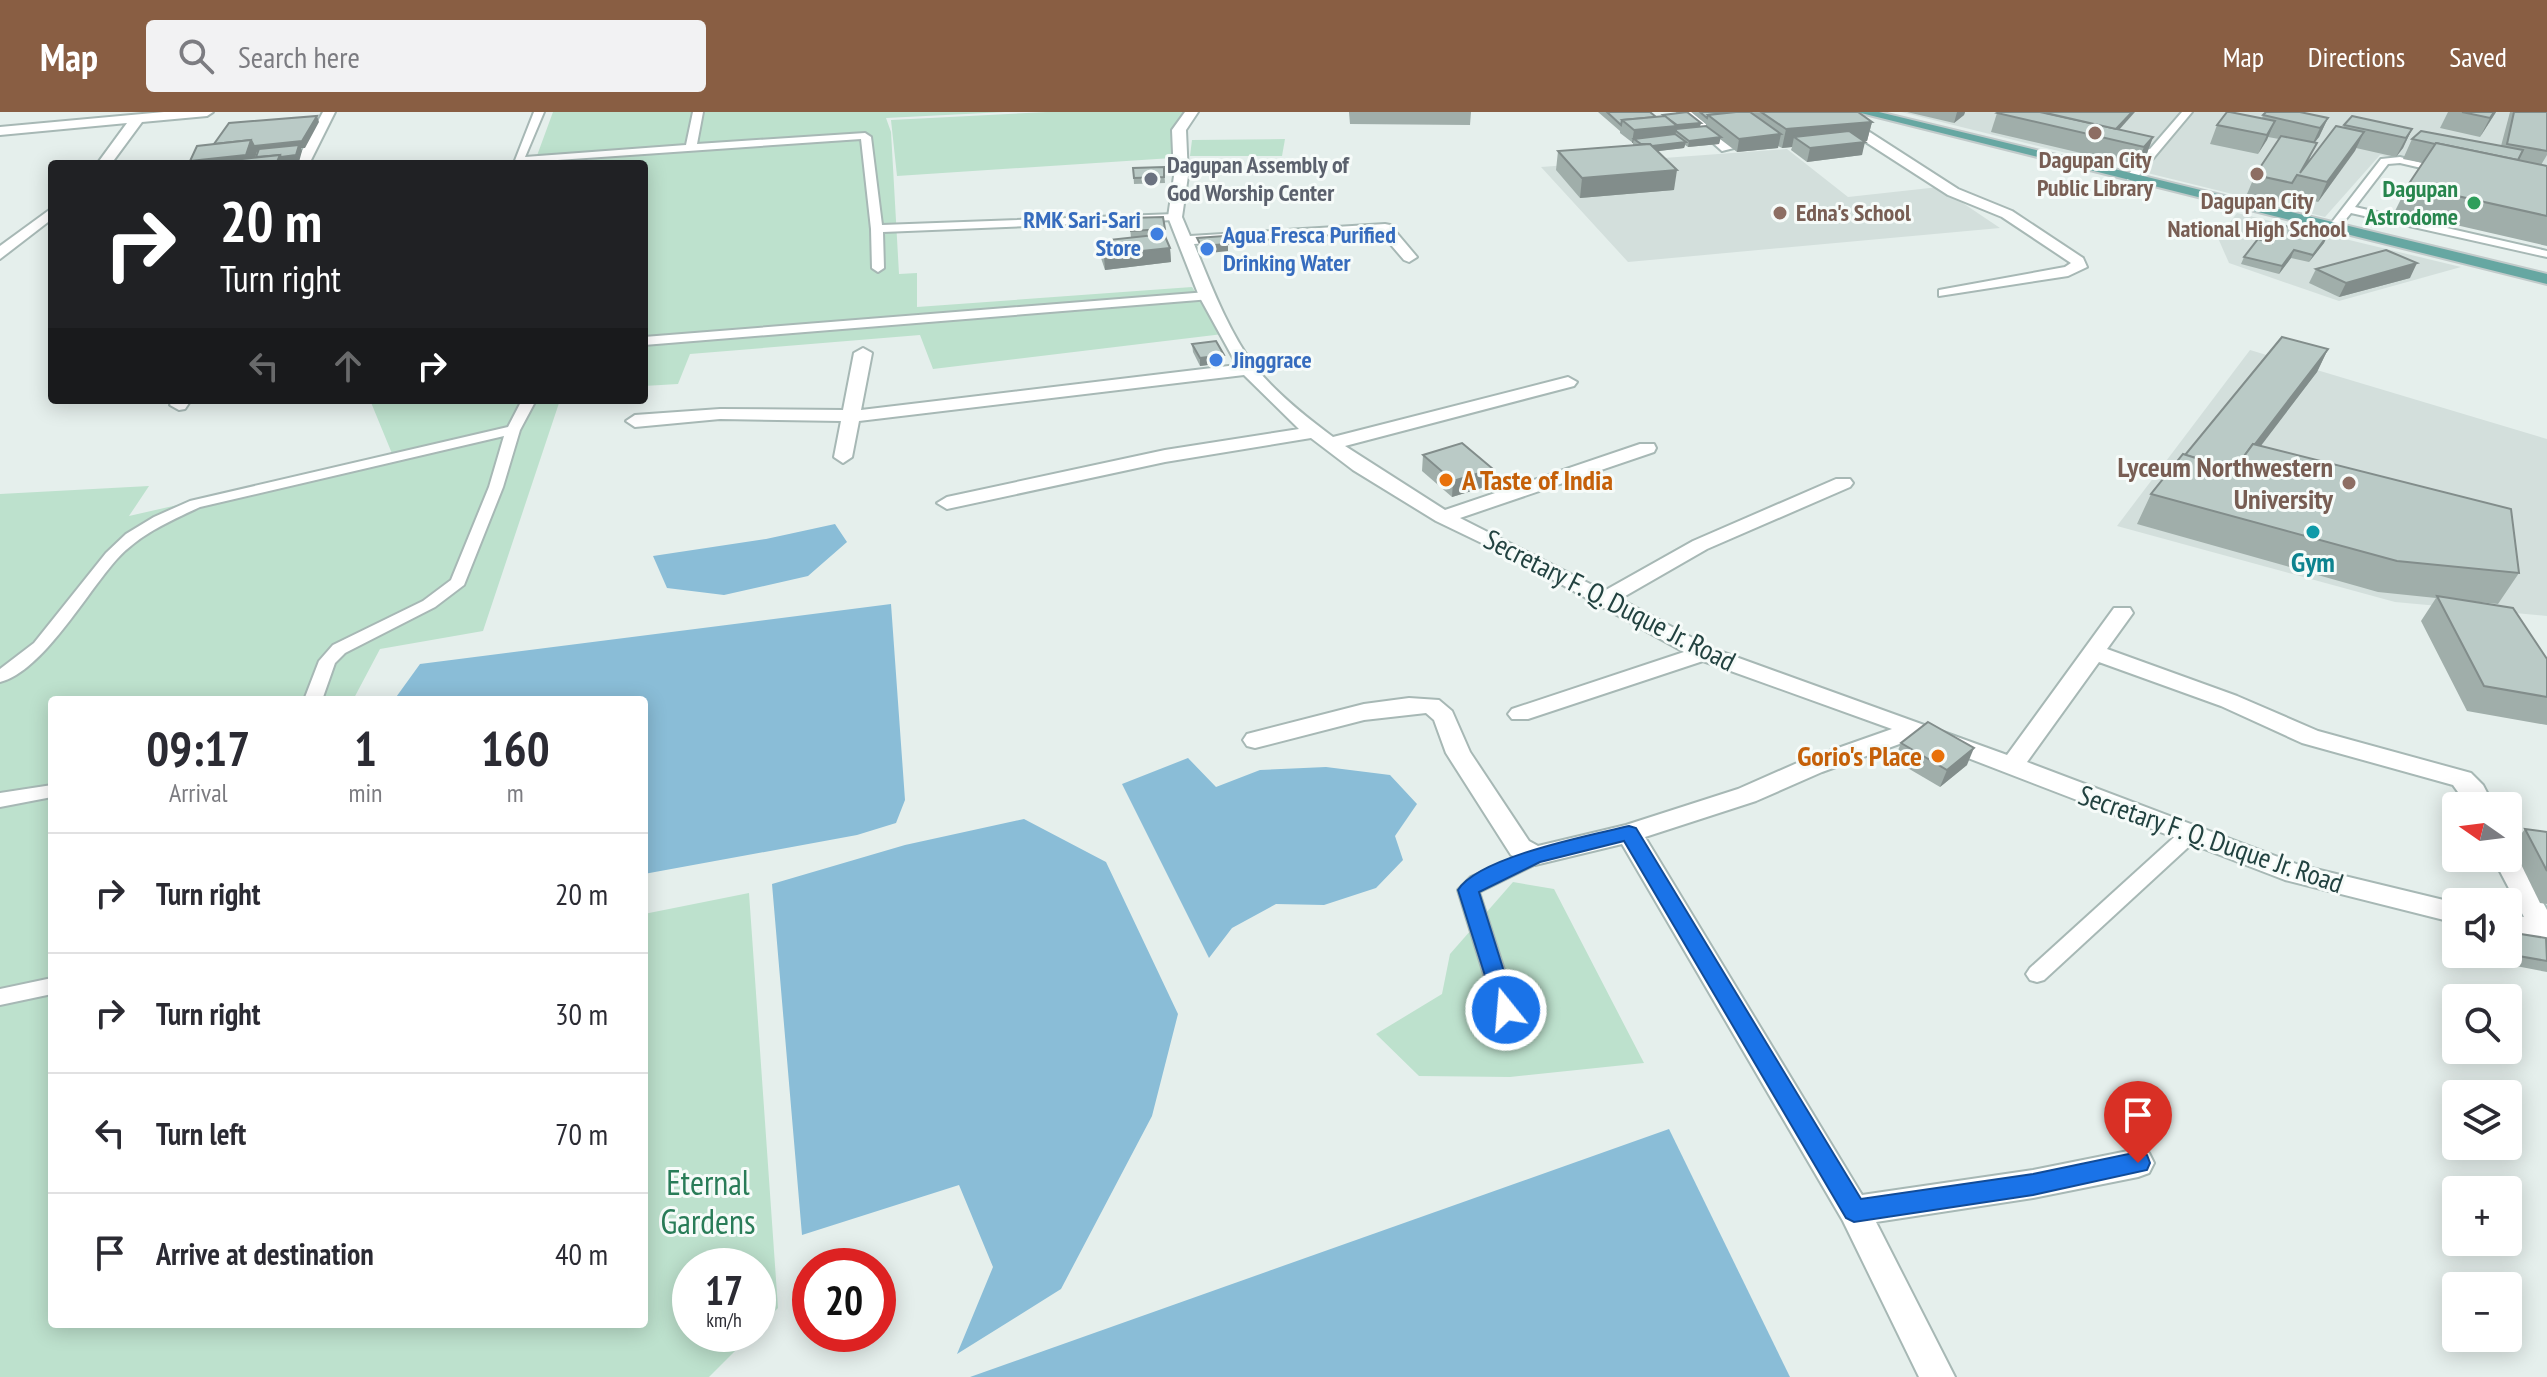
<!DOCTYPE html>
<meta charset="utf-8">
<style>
:root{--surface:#fff;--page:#f2f2f3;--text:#2b2b33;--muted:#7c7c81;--line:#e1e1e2;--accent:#895e43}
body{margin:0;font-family:"PT Sans Narrow",sans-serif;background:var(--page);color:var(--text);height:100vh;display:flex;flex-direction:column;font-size:30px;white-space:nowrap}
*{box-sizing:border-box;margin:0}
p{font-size:26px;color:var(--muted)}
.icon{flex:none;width:44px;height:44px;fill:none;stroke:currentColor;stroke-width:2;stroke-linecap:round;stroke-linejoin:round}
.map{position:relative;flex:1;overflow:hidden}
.sheet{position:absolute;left:48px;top:584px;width:600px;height:632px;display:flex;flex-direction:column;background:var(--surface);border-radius:8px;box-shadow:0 4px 20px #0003}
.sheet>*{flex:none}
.top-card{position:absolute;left:48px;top:48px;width:600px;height:244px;border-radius:8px;box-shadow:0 4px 20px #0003;background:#202124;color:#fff;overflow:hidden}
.needle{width:52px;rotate:284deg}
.tools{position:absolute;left:2442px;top:680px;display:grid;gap:16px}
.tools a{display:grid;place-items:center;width:80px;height:80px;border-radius:8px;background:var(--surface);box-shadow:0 4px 20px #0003;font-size:40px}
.speed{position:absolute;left:672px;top:1136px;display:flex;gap:16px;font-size:40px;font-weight:700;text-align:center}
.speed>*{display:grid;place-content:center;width:104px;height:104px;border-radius:50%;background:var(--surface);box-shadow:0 4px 20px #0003;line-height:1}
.speed small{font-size:20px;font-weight:400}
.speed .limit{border:12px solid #d22;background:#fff;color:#111}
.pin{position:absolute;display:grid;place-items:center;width:68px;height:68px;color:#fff;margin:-82px -34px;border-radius:50% 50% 50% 0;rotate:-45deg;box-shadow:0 0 8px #0007}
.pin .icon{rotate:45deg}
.me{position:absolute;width:88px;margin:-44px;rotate:343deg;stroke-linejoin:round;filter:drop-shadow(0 0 6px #0008)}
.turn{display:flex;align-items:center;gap:28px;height:168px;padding:0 40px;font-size:36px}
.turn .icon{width:104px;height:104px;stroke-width:2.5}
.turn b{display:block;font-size:56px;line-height:68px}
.lanes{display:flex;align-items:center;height:76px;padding:0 40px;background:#0003;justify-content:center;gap:40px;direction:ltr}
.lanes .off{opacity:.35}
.eta{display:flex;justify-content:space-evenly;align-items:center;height:136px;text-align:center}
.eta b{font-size:48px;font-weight:700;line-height:56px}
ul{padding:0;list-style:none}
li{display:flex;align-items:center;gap:24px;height:120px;padding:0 40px;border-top:2px solid var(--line)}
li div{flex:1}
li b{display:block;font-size:30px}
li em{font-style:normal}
header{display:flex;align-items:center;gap:48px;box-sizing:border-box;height:112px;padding:0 40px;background:var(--accent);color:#fff}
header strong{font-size:38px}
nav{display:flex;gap:44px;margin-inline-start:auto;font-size:28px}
.search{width:560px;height:72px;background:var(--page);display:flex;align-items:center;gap:20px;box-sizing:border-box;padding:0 28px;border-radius:8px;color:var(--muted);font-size:30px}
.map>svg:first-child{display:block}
</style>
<header>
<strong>Map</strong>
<div class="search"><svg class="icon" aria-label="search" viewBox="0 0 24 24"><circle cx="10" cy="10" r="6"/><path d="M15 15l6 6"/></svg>Search here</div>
<nav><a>Map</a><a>Directions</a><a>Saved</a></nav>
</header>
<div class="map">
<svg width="2547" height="1265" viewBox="0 0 2547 1265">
<rect width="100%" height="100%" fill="#e5efec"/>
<!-- built -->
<g fill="#d3dfdc">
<path d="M1901 0H2547V81L2380 43 2325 105Z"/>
<path d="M1787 37 1848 85 1939 75 2000 116 1628 150 1541 55Z"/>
<path d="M2237 101 2461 155 2339 189 2229 151 2218 126Z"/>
<path d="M2250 238 2547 327V504L2395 490 2117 414Z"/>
</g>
<!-- green -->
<g fill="#bde1cd">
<path d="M553 0H1005L886 6 891 20 899 162 917 161V195L1192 175 1223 222 933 257 920 223 690 242 678 272 644 274V52H589L590 46 535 49Z"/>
<path d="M1047 0H1185L1174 18 1172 46 897 64 891 8Z"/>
<path d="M1285 27 1282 44H1190L1192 28Z"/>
<path d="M370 288H560L483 519 380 537 353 588H52V1212H644V802L749 781 778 1196 758 1216V1154H690V1222H752L709 1265H0V382L149 374 129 404 393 344Z"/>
<path d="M1513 770 1554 777 1644 951 1510 965 1419 964 1376 922 1442 882 1450 842Z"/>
</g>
<!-- water -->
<g fill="#8abdd7">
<path d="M835 412 847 430 808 464 724 483 667 476 653 444 766 427Z"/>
<path d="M891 492 905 688 896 711 857 723 644 762V588H394L420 552Z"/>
<path d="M1188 646 1216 675 1260 658 1326 655 1390 663 1417 692 1395 724 1403 748 1376 776 1324 793 1276 792 1232 816 1209 846 1122 672Z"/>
<path d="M1024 707 1106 750 1178 902 1152 1004 1061 1177 957 1242 993 1155 959 1073 802 1123 772 772 905 733Z"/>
<path d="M1669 1017 1790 1265H970Z"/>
</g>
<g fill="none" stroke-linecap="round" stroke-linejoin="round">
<!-- service casing -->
<g stroke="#a7b8b5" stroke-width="4">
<g id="service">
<path d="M534 0H544L525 45 686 33 693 0H703L697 32 865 21 871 25 882 113 1175 102 1181 105 1175 108 883 120 884 156 878 160 872 156 871 117 861 27 514 51Z"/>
<path d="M2182 0H2192L2135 68H2127V64L2146 42 2120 36V32L2150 37Z"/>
<path d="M2400 45 2448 58 2443 61 2400 51 2388 52 2355 95 2547 139V145L2351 101 2337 118H2329V114L2381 47Z"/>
<path d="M1207 180 1213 184 1211 187 644 233V225Z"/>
<path d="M522 288H536L520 318 503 375 464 473 435 495 345 541 335 551 322 588H304L319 549 333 533 423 489 451 468 489 375 504 324 200 395C170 409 140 422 117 447 87 480 43 559 0 570V557L34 531 106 441 126 422 154 405 190 389 508 315Z"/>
<path d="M52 673V685L0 695V681Z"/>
<path d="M2189 716 2196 718 2199 723 2196 728 2044 868 2037 870 2030 868 2026 862 2030 856 2182 718Z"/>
<path d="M1535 737 1542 739 1545 744 1542 749 1479 780 1517 898 1514 904 1506 907 1498 904 1495 898 1458 778 1471 765Z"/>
<path d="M52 866V882L0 893V877Z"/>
</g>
</g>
<!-- minor casing -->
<g stroke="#a7b8b5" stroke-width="4">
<g id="minor">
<path d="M164 0H213L207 4 142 10 111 52H97L127 11 0 23V15Z"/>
<path d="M323 0H335L309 52H295Z"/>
<path d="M1185 0H1198L1186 18 1188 64 1182 105 1190 124 1385 112 1390 113 1417 145 1409 150 1404 148 1380 120 1374 119 1194 132C1211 173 1228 219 1255 255 1277 282 1306 305 1333 325L1568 265 1577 270 1574 274 1345 334 1445 398 1640 332H1654L1656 336 1654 340 1460 406 1604 479 1693 429 1836 367H1850L1853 371 1850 375 1707 437 1620 487 1711 536 2007 643 2114 496H2130L2133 501 2107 537 2237 584 2318 619 2471 661 2483 673 2494 694H2468L2453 673 2302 631 2221 594 2099 550 2027 650 2299 753 2456 791V811L2285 768 1916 626 1822 660 1756 689 1645 725 1862 1083 2033 1058 2138 1037 2149 1041 2154 1051 2149 1061 2138 1065 2033 1086 1876 1110 1955 1265H1919L1843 1109 1622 732 1535 753 1511 743 1446 641 1434 608 1426 601 1364 608 1255 636 1247 634 1243 628 1247 622 1364 592 1409 586 1439 588 1452 599 1470 640 1529 729 1538 734 1626 713 1738 677 1804 648 1892 617 1703 549 1528 607H1512L1508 602 1512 597 1684 540 1519 449 1436 409 1353 358 1311 326 1165 350 947 397 937 391 947 385 1165 338 1299 317 1244 263 859 309 852 345 843 351 834 345 841 309 720 307 635 315 626 309 635 303 720 297 843 298 854 241 863 236 872 241 861 298 1237 253 1199 184 1168 105 1174 64 1172 18Z"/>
<path d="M1678 0H1692L1734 36 1722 39Z"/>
<path d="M1835 0H1847L1854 10 1958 77 2012 99 2083 146 2087 155 2068 164 1939 184V178L2065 155 2071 151 2002 105 1948 83 1844 16Z"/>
<path d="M52 96V107L0 147V134Z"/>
<path d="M173 288H191L185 297 179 298 170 293Z"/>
<path d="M2508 737 2515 739 2547 798V833L2508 822V802L2524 805 2493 746H2508Z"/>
</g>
</g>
<!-- primary casing -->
<g stroke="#c1caca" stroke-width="4">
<path id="primary" d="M1857 0H1879L2547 162V172Z"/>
</g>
<!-- service -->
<use href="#service" fill="#fff" fill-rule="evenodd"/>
<!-- minor -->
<use href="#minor" fill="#fff" fill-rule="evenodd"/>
<!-- primary -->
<use href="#primary" fill="#66a7a2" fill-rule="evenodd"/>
</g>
<!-- wall -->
<g fill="#a0aeaa">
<path d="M1349 0H1471L1470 13 1350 12Z"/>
<path d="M1598 0H1650L1656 5 1663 4V3L1701 11 1700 14H1706V12L1691 0H1858L1872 10 1867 29H1863L1862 43 1807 50 1791 38 1792 35 1782 36 1778 34V36L1737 40 1720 27 1719 32 1688 35 1685 33 1684 36 1658 39 1674 78 1580 86 1556 58 1558 39 1633 33V31L1620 21V19Z"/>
<path d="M1907 0H1965L1964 3 1954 11Z"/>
<path d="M2448 0H2496L2480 25 2440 16Z"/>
<path d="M2510 0H2547V43L2541 53 2547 54V134L2395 99 2408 73 2423 51 2403 47 2412 27 2501 34Z"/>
<path d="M1997 1 2119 18 2153 25 2146 44 2136 54 1991 20Z"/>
<path d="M2263 3 2328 6 2319 25 2315 30 2308 51 2343 16 2344 13 2412 17 2403 36 2396 45 2356 36 2318 90 2288 83 2283 91 2247 82 2255 63 2279 27 2268 25 2258 42 2210 32 2217 13 2262 6Z"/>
<path d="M1164 55 1165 71 1134 72 1133 56Z"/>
<path d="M1129 106 1165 117V125L1170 136 1171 150 1105 158 1100 143 1099 129 1131 126Z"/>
<path d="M2327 124 2324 131 2309 150 2291 146 2279 162 2241 152 2244 145 2272 131Z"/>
<path d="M2316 157 2410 166 2339 185 2309 171Z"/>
<path d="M1192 232 1224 243V251L1200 254 1193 240Z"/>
<path d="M2328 237 2317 260 2260 334 2519 461 2498 492 2469 489 2547 547V613L2467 599 2421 509 2436 486 2378 480 2137 412 2151 382 2185 343Z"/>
<path d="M1423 343 1493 357 1491 373 1452 385 1422 359Z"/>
<path d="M1901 631 1967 653 1940 675 1894 648Z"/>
<path d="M2525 717 2547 720V792L2540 791 2512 734Z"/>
<path d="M2547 828V860L2495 850 2492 842H2508Z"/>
</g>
<!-- shaded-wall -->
<g fill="#828d8b">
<path d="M1957 0H1965L1964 3 1954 11Z"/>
<path d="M2132 0H2135L2110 28 2112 22Z"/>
<path d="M2494 0H2496L2480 25 2490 6Z"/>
<path d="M317 4 319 10 305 36H301L302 39 299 50 284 52H256L298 37 257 40 253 52H191L190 49 251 28Z"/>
<path d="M2328 6 2319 25 2311 35 2320 16Z"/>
<path d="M2275 9 2267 28 2258 42 2267 23Z"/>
<path d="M1872 10 1867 29 1807 34 1794 25 1792 35 1782 36 1786 17Z"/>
<path d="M1701 11 1699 17 1676 19 1675 27H1634L1633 31H1632L1634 18Z"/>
<path d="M2412 17 2403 36 2396 45 2406 26Z"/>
<path d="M2364 20 2355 39 2318 90 2327 70Z"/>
<path d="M1781 22 1778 36 1737 40 1739 27Z"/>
<path d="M1721 25 1719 32 1688 35 1689 29Z"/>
<path d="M2153 25 2146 44 2136 54 2144 35Z"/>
<path d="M1686 30 1684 36 1643 41 1644 35Z"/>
<path d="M1865 30 1862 43 1807 50 1810 36Z"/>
<path d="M1677 58 1674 78 1580 86 1582 66Z"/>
<path d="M2327 124 2324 131 2309 150 2313 143Z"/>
<path d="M1228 132V139L1201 142V134Z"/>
<path d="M1170 136 1171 150 1105 158 1104 143Z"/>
<path d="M2294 138 2291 146 2279 162 2282 154Z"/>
<path d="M2417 151 2410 166 2339 185 2346 171Z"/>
<path d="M2328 237 2317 260 2219 389 2230 365Z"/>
<path d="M1224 243V251L1200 254V246Z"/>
<path d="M1493 357 1491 373 1452 385 1453 369Z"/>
<path d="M1974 636 1967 653 1940 675 1947 658Z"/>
</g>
<!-- building -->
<g fill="#bacac6" stroke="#828d8b" stroke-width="2">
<path d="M1607 0H1650L1656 5 1622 8 1621 13Z"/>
<path d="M1687 0 1701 11 1677 13 1663 3Z"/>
<path d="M1700 0H1734L1708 3 1707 6Z"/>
<path d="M1736 0H1750L1781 22 1739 27 1708 3Z"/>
<path d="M1761 0H1858L1872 10 1786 17Z"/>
<path d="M1999 0H2040L2153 25 2144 35 1997 1Z"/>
<path d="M2047 0H2132L2116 17 2046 1Z"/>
<path d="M2227 0H2230L2275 9 2267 23 2217 13Z"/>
<path d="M2266 0H2300L2328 6 2320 16 2263 3Z"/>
<path d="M2462 0H2494L2490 6Z"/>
<path d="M2514 0H2547V39L2507 32Z"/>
<path d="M317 4 302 29 254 34 251 28 214 32 229 11Z"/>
<path d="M1665 4 1677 14 1634 18 1622 8Z"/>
<path d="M2352 4 2412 17 2406 26 2344 13Z"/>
<path d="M1706 14 1721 25 1689 29 1676 19V17Z"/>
<path d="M2336 14 2364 20 2327 70 2297 63 2292 71 2255 63 2281 24 2317 31 2300 61Z"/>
<path d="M1849 19 1865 30 1810 36 1794 25Z"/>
<path d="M2421 19 2523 38 2518 48 2436 31 2435 32 2412 27Z"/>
<path d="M1675 22 1686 30 1652 34 1650 32H1641L1634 27Z"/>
<path d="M251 28 246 43 190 49 197 34Z"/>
<path d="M2436 31 2547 54V104L2408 73Z"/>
<path d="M1650 32 1677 58 1582 66 1558 39Z"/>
<path d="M299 33 296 43 281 45 280 43 256 45 259 37Z"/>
<path d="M280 43 276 52H231L233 48Z"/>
<path d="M1164 55V65L1134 66 1133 56Z"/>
<path d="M1163 105 1165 117 1131 119 1129 106Z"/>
<path d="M2285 114 2327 124 2313 143 2294 138 2282 154 2244 145 2258 127 2272 131Z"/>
<path d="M1164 122 1170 136 1104 143 1099 129Z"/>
<path d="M1224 124 1228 132 1201 134 1197 126Z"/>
<path d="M2386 138 2417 151 2346 171 2316 157Z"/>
<path d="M2282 225 2328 237 2255 332H2253L2234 358 2185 343Z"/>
<path d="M1216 229 1224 243 1200 246 1192 232Z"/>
<path d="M1462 331 1493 357 1453 369 1423 343Z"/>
<path d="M2253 332 2511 397 2519 461 2397 449 2151 382 2183 342 2234 358Z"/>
<path d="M2437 484 2513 496 2547 547V585L2484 574Z"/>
<path d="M1928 610 1974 636 1947 658 1901 631Z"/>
<path d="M2525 717 2547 720V759Z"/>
<path d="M2508 820 2546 826 2547 849 2507 842H2508Z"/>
</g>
<!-- route -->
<path fill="#1a73e8" stroke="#114b97" stroke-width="2" d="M1629 714 1636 716 1861 1087 2033 1062 2138 1040 2147 1043 2150 1051 2147 1058 2033 1083 1854 1110 1846 1106 1624 729 1540 750 1479 780 1516 898 1513 905 1506 907 1498 905 1458 778C1478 745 1591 723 1629 714Z"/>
<!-- markers -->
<g fill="#8d6e63" stroke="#f6fbf9" stroke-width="3">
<circle cx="2095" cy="21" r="8"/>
<circle cx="2257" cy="62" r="8"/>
<circle cx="1780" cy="101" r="8"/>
<circle cx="2349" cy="371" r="8"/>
</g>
<circle fill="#6b7280" stroke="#f6fbf9" stroke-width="3" cx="1151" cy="67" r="8"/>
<circle fill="#2e9e5b" stroke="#f6fbf9" stroke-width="3" cx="2474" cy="91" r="8"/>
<g fill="#3f7fe0" stroke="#f6fbf9" stroke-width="3">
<circle cx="1157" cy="122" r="8"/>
<circle cx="1207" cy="137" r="8"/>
<circle cx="1216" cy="248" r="8"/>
</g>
<g fill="#e8710a" stroke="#f6fbf9" stroke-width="3">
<circle cx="1446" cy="368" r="8"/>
<circle cx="1938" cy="644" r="8"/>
</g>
<circle fill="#0f9aa8" stroke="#f6fbf9" stroke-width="3" cx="2313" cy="420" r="8"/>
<g text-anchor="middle" stroke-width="6" stroke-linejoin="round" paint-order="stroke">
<!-- far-education labels -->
<g font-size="24" font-weight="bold" fill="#785e54" stroke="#f6fbf9">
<text x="2095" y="56">Dagupan City<tspan x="2095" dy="28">Public Library</tspan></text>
<text x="2257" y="97">Dagupan City<tspan x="2257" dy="28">National High School</tspan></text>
<text x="1796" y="109" text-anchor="start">Edna's School</text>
</g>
<!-- far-worship labels -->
<g font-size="24" font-weight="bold" fill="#5b616d" stroke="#f6fbf9" text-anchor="start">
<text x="1167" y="61">Dagupan Assembly of<tspan x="1167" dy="28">God Worship Center</tspan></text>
</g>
<!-- far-leisure labels -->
<g font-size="24" font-weight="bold" fill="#27864d" stroke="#f6fbf9" text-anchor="end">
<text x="2458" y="85">Dagupan<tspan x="2458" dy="28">Astrodome</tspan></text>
</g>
<!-- far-shop labels -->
<g font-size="24" font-weight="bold" fill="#366cbe" stroke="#f6fbf9" text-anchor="start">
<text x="1141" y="116" text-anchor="end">RMK Sari-Sari<tspan x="1141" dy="28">Store</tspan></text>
<text x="1223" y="131">Agua Fresca Purified<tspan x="1223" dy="28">Drinking Water</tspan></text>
<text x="1232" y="256">Jinggrace</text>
</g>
<!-- education labels -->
<g font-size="28" font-weight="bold" fill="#785e54" stroke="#f6fbf9" text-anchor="end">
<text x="2333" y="365">Lyceum Northwestern<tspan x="2333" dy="32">University</tspan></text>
</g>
<!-- food labels -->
<g font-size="28" font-weight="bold" fill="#c56008" stroke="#f6fbf9" text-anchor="start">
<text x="1462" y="378">A Taste of India</text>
<text x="1922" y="654" text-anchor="end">Gorio's Place</text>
</g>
<!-- culture labels -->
<g font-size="28" font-weight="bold" fill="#0d838f" stroke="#f6fbf9">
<text x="2313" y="460">Gym</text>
</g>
<!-- street labels -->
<g font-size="28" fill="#224240" stroke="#f6fbf9">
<text transform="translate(1610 488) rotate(27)" y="10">Secretary F. Q. Duque Jr. Road</text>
<text transform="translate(2211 727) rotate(19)" y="10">Secretary F. Q. Duque Jr. Road</text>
</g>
<!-- near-park labels -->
<g font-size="34" fill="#297c58" stroke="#f6fbf9">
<text x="708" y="1083">Eternal<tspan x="708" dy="39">Gardens</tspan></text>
</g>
</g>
</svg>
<div class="tools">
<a><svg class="needle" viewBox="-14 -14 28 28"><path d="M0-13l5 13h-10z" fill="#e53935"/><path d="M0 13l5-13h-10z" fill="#7c7c81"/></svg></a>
<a><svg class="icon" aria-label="sound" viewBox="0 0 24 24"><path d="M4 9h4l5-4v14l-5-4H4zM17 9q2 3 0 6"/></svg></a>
<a><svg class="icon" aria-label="search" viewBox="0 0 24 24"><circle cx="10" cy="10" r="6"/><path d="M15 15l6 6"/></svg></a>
<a><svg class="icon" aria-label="layers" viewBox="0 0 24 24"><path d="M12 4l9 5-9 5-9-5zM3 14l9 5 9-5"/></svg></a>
<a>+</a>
<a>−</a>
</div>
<div class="speed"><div>17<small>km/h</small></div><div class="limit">20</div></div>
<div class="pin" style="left:2138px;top:1051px;background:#d93025"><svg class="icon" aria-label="arrive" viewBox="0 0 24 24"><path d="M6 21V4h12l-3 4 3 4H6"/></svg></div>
<svg class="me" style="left:1506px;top:898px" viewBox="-20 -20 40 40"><circle r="17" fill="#1a73e8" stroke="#fff" stroke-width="3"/><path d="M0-11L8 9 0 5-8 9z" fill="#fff"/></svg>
<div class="top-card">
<div class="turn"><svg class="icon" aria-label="right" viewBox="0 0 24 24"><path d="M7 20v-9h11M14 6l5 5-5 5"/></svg><div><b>20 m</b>Turn right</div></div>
<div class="lanes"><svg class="icon off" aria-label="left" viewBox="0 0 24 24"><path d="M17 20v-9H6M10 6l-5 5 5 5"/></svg><svg class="icon off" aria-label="ahead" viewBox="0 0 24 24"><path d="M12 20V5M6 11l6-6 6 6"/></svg><svg class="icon" aria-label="right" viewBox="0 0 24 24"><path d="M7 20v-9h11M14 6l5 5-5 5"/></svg></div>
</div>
<section class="sheet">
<div class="eta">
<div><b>09:17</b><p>Arrival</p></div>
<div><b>1</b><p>min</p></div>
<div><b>160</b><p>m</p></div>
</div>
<ul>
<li><svg class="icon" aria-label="right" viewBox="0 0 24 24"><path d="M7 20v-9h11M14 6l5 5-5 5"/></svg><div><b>Turn right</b></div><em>20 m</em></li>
<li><svg class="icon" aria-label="right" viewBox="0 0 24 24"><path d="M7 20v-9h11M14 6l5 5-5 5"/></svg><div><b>Turn right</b></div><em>30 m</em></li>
<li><svg class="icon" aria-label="left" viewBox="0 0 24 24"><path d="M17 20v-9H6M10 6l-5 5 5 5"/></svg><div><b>Turn left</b></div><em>70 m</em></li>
<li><svg class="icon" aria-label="arrive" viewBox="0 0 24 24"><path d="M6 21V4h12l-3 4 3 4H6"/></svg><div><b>Arrive at destination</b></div><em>40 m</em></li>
</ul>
</section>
</div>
